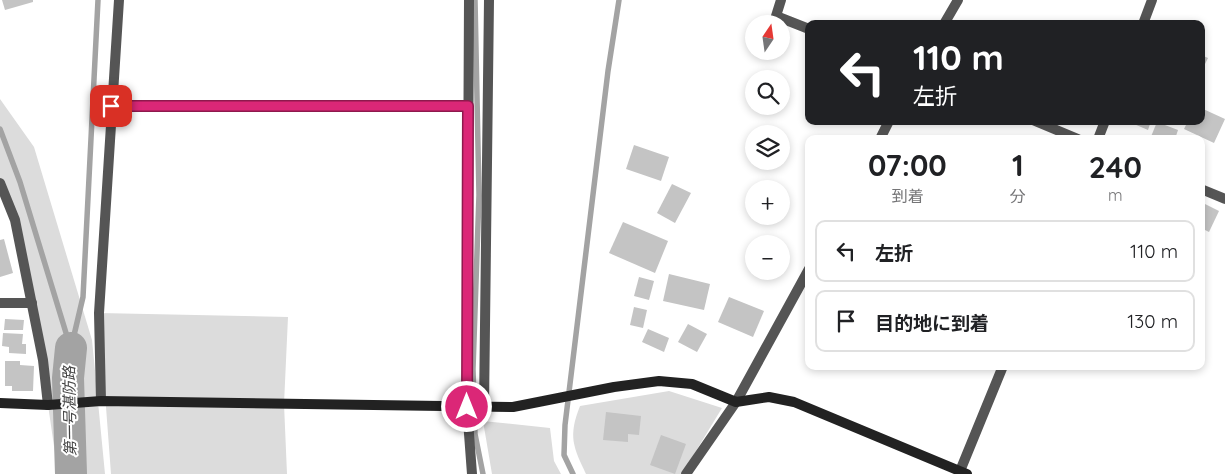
<!DOCTYPE html>
<html lang="ja">
<meta charset="utf-8">
<style>
:root{--surface:#fff;--page:#f2f2f2;--text:#202124;--muted:#757577;--line:#e0e0e0}
body{margin:0;font-family:Quicksand,"Noto Sans JP",sans-serif;background:var(--page);color:var(--text);height:100vh;display:flex;flex-direction:column;font-size:19px;white-space:nowrap}
*{box-sizing:border-box;margin:0}
p{font-size:16px;color:var(--muted)}
.icon{flex:none;width:28px;height:28px;fill:none;stroke:currentColor;stroke-width:2;stroke-linecap:round;stroke-linejoin:round}
.map{position:relative;flex:1;overflow:hidden}
.drawer{position:absolute;left:805px;top:135px;width:400px;height:235px;display:flex;flex-direction:column;background:var(--surface);border-radius:10px;box-shadow:0 2px 8px #0003}
.drawer>*{flex:none}
.banner{position:absolute;left:805px;top:20px;width:400px;height:105px;border-radius:10px;box-shadow:0 2px 8px #0003;background:#202124;color:#fff;overflow:hidden}
.needle{width:32px;rotate:13deg}
.tools{position:absolute;left:745px;top:15px;display:grid;gap:10px}
.tools a{display:grid;place-items:center;width:45px;height:45px;border-radius:50%;background:var(--surface);box-shadow:0 2px 8px #0003;font-size:25px}
.pin{position:absolute;display:grid;place-items:center;width:42px;height:42px;color:#fff;margin:-21px;border-radius:10px;box-shadow:0 2px 8px #0006}
.me{position:absolute;width:55px;margin:-28px;rotate:0deg;stroke-linejoin:round;filter:drop-shadow(0 0 4px #0008)}
.turn{display:flex;align-items:center;gap:18px;height:105px;padding:0 25px;font-size:22px}
.turn .icon{width:65px;height:65px;stroke-width:2.5}
.turn b{display:block;font-size:35px;line-height:42px}
.eta{display:flex;justify-content:space-evenly;align-items:center;height:85px;text-align:center}
.eta b{font-size:30px;font-weight:800;line-height:35px}
ul{padding:0;list-style:none}
li{display:flex;align-items:center;gap:15px;height:62px;margin:0 10px 8px;padding:0 15px;border:2px solid var(--line);border-radius:10px}
li div{flex:1}
li b{display:block;font-size:19px}
li em{font-style:normal}
.map>svg:first-child{display:block}
</style>
<div class="map">
<svg width="1225" height="474" viewBox="0 0 1225 474">
<rect width="100%" height="100%" fill="#fff"/>
<!-- green -->
<g fill="#dcdcdc">
<path d="M0 99 34 147 92 340 105 474H58L47 398 24 265 0 184Z"/>
<path d="M99 313 288 317 284 404 287 474H111Z"/>
<path d="M669 391 722 408 682 474H586C573 447 568 436 580 406Z"/>
<path d="M483 421 550 428 554 461 561 474H492Z"/>
</g>
<g fill="none" stroke-linecap="round" stroke-linejoin="round">
<!-- stream -->
<g stroke="#a3a3a3" stroke-width="5.5">
<path d="M475 0 479 195 473 369 475 434 483 474"/>
<path d="M0 129 20 182 70 346"/>
<path d="M71 348 83 297 98 0"/>
<path d="M573 474 564 455 565 425 608 71 619 0"/>
</g>
<!-- river -->
<path stroke="#a3a3a3" stroke-width="32" d="M71 348 68 378 71 474"/>
</g>
<!-- building -->
<g fill="#c4c4c4">
<path d="M2 0H33V2L5 10Z"/>
<path d="M1201 55 1208 58 1201 72Z"/>
<path d="M1201 108 1225 119 1214 143 1184 129 1188 121H1201Z"/>
<path d="M1127 121H1151L1148 130Z"/>
<path d="M1157 122 1178 130 1175 139H1150Z"/>
<path d="M634 145 669 157 661 181 626 169Z"/>
<path d="M672 184 691 193 675 223 657 213Z"/>
<path d="M1201 202 1219 211 1209 232 1201 228Z"/>
<path d="M623 222 668 241 655 273 609 253Z"/>
<path d="M4 239 13 273 0 277V240Z"/>
<path d="M669 274 710 284 704 310 663 301Z"/>
<path d="M639 277 654 281 649 300 634 296Z"/>
<path d="M729 297 764 311 753 337 718 322Z"/>
<path d="M634 307 647 310 643 328 630 325Z"/>
<path d="M5 319 24 320 23 330H4Z"/>
<path d="M688 324 707 334 697 352 678 342Z"/>
<path d="M648 329 669 338 664 352 642 342Z"/>
<path d="M3 333 23 334 22 344H26V354L9 353V347L2 346Z"/>
<path d="M5 361H20V365L34 366 33 391H12V386H5Z"/>
<path d="M606 412 641 416 639 435 628 434V442L603 440Z"/>
<path d="M661 435 686 444 675 474 650 465Z"/>
</g>
<g fill="none" stroke-linecap="round" stroke-linejoin="round">
<!-- street -->
<g stroke="#555" stroke-width="10">
<path d="M469 0 467 407 472 474"/>
<path d="M781 0 776 16 809 29"/>
<path d="M944 24 958 0"/>
<path d="M1143 24 1152 0"/>
<path d="M111 106H468"/>
<path d="M1035 121 1078 139"/>
<path d="M880 139 889 121"/>
<path d="M1098 139 1105 121"/>
<path d="M0 183 15 220 43 360 48 405"/>
<path d="M1201 189 1225 199"/>
<path d="M0 303H32"/>
<path d="M101 401 99 313 119 0"/>
<path d="M484 407 489 0"/>
<path d="M960 471 1003 366"/>
<path d="M686 474 736 402 809 269"/>
</g>
<!-- secondary -->
<path stroke="#222" stroke-width="10" d="M0 403 48 405 101 401 513 407 614 387 659 381 692 384 736 402 769 397 794 402 967 474"/>
</g>
<g fill="none" stroke-linecap="round" stroke-linejoin="round">
<!-- route casing -->
<g stroke="#8e194d" stroke-width="12">
<path id="route" d="M111 106H468L467 407"/>
</g>
<!-- route -->
<use href="#route" stroke="#db2777" stroke-width="9"/>
</g>
<g text-anchor="middle" stroke-width="4" stroke-linejoin="round" paint-order="stroke">
<!-- water labels -->
<g font-size="15" font-style="italic" fill="#444" stroke="#fff">
<text transform="translate(70 411) rotate(-91)" y="5">第一号湛防路</text>
</g>
</g>
</svg>
<div class="tools">
<a><svg class="needle" viewBox="-14 -14 28 28"><path d="M0-13l5 13h-10z" fill="#e53935"/><path d="M0 13l5-13h-10z" fill="#757577"/></svg></a>
<a><svg class="icon" aria-label="search" viewBox="0 0 24 24"><circle cx="10" cy="10" r="6"/><path d="M15 15l6 6"/></svg></a>
<a><svg class="icon" aria-label="layers" viewBox="0 0 24 24"><path d="M12 4l9 5-9 5-9-5zM3 14l9 5 9-5"/></svg></a>
<a>+</a>
<a>−</a>
</div>
<div class="pin" style="left:111px;top:106px;background:#d93025"><svg class="icon" aria-label="arrive" viewBox="0 0 24 24"><path d="M6 21V4h12l-3 4 3 4H6"/></svg></div>
<svg class="me" style="left:467px;top:407px" viewBox="-20 -20 40 40"><circle r="17" fill="#db2777" stroke="#fff" stroke-width="3"/><path d="M0-11L8 9 0 5-8 9z" fill="#fff"/></svg>
<div class="banner">
<div class="turn"><svg class="icon" aria-label="left" viewBox="0 0 24 24"><path d="M17 20v-9H6M10 6l-5 5 5 5"/></svg><div><b>110 m</b>左折</div></div>
</div>
<section class="drawer">
<div class="eta">
<div><b>07:00</b><p>到着</p></div>
<div><b>1</b><p>分</p></div>
<div><b>240</b><p>m</p></div>
</div>
<ul>
<li><svg class="icon" aria-label="left" viewBox="0 0 24 24"><path d="M17 20v-9H6M10 6l-5 5 5 5"/></svg><div><b>左折</b></div><em>110 m</em></li>
<li><svg class="icon" aria-label="arrive" viewBox="0 0 24 24"><path d="M6 21V4h12l-3 4 3 4H6"/></svg><div><b>目的地に到着</b></div><em>130 m</em></li>
</ul>
</section>
</div>
